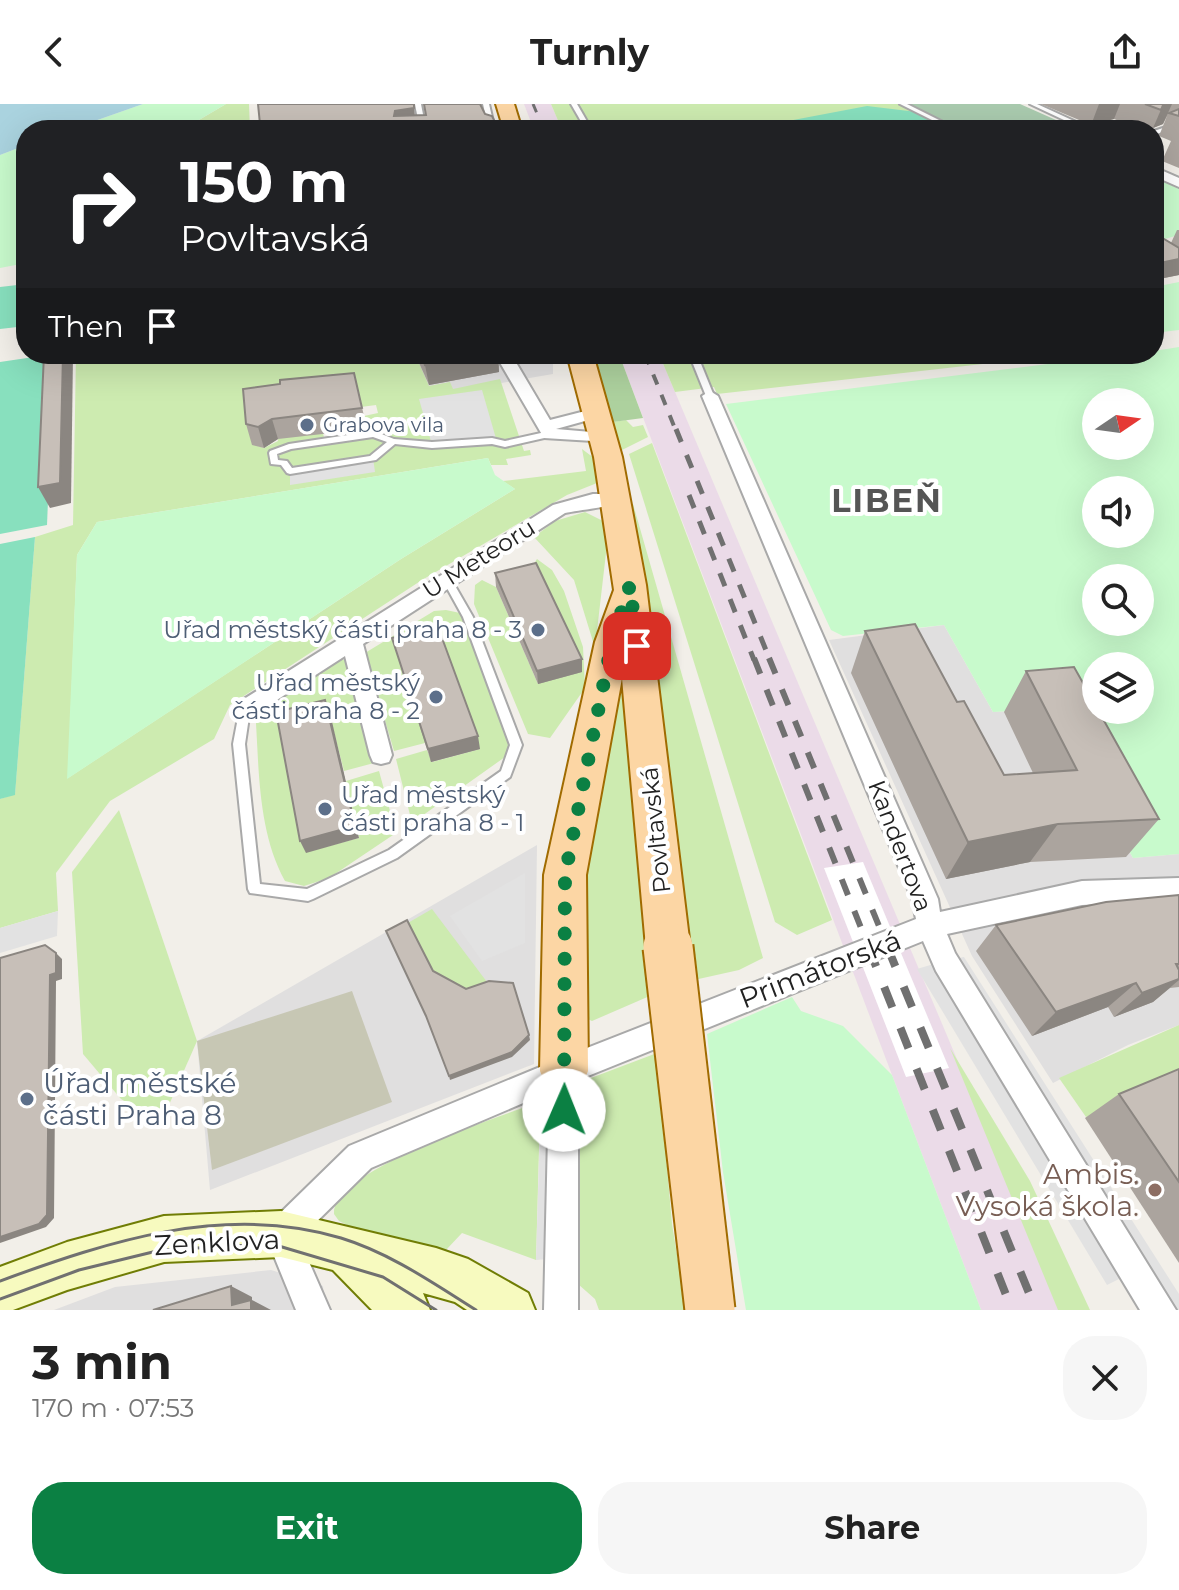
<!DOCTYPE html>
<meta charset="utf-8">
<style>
:root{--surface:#fff;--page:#f6f6f6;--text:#222;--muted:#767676;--accent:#0b8043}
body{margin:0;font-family:Montserrat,sans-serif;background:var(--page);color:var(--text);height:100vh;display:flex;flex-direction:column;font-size:30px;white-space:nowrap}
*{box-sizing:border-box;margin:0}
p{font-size:26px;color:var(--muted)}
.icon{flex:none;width:44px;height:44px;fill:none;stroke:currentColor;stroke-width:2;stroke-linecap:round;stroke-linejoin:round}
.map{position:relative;height:1206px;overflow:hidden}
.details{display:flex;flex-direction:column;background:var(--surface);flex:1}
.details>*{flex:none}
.banner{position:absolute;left:16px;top:16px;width:1148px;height:244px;border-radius:32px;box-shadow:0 8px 32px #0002;background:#202124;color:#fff;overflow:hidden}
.needle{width:52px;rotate:77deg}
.buttons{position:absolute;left:1082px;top:284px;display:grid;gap:16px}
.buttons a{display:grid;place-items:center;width:72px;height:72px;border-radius:50%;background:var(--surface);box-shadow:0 8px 32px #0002;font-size:40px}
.pin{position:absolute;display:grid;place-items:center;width:68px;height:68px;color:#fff;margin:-34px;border-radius:16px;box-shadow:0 4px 12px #0006}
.me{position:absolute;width:88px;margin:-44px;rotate:1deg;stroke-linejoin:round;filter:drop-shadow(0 0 6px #0008)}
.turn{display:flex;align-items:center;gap:28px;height:168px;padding:0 32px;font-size:36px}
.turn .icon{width:104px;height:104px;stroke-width:2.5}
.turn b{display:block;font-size:56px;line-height:68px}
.then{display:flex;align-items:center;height:76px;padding:0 32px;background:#0003;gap:16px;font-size:30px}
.round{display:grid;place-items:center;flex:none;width:84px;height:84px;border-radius:32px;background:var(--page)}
.head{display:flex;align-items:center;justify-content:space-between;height:136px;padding:0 32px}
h1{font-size:48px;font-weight:700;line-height:60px}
.cta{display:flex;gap:16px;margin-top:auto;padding:16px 32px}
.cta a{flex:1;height:92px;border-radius:32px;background:var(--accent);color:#fff;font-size:32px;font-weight:700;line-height:92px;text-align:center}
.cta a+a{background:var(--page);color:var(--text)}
header{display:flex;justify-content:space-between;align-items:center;height:104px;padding:0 32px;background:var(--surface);font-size:36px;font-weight:700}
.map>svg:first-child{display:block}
</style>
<header><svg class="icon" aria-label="back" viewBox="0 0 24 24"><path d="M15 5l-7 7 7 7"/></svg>Turnly<svg class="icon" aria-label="share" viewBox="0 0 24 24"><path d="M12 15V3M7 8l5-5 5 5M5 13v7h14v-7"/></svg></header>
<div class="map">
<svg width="1179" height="1206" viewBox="0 0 1179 1206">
<rect width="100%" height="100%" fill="#f2efe9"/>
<!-- residential -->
<g fill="#e0dfdf">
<path d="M394 250H553V270L449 288 411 292Z"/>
<path d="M944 521 993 608 1049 605 1133 754 1179 750V921L1128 941 1053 979 972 852 829 536Z"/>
<path d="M537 741 534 960 210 1086 197 937Z"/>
<path d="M271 1166 323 1182 325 1206H54L115 1183Z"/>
</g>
<!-- industrial -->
<g fill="#ebdbe8">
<path d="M524 0H551L562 26H534Z"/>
<path d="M619 250H659L1063 1206H981Z"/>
</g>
<!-- construction -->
<path fill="#c7c7b4" d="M352 887 392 998 212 1066 197 937Z"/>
<!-- grass -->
<g fill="#cdebb0" fill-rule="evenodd">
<path d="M226 0H249L250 26H182Z"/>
<path d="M551 0H899L917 8 836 26H562Z"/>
<path d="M76 250H415L429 282 450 278 453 285 500 275 524 347 530 346 531 351 506 355 508 361H491L488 354 97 418 77 451 68 674 401 455 515 385 503 377 586 367 582 345 594 354 602 377 567 391 422 476 230 601 214 635 110 697 56 769 58 807 0 824V695L15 690 35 433 73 421ZM358 290 361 303 376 301 378 309 364 312 367 328 324 334 323 329 278 333V337L264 344 252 340 250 306 286 300V297Z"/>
<path d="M659 250H1071L717 290 714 283 675 288Z"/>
<path d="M626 316 633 323 643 321 648 333 620 347 613 318Z"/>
<path d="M652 339 832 816 797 831 775 818 629 350Z"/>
<path d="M633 400 763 854 739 866 694 876 645 491 629 401Z"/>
<path d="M585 408 607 419 606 449 595 544 574 476 534 433 555 417Z"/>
<path d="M537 455 552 466 564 487 583 543 585 584 550 634 528 630 474 500 475 481 482 476 496 483 538 580 523 476Z"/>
<path d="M446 506 460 509 511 640 505 653 412 719 396 655 427 646 432 658 480 645 425 639 394 647 365 549 434 507Z"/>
<path d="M622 555 652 891 592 917 583 913V835L588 712Z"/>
<path d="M341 556H347L374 659 344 667 329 609 306 748 359 734 346 677 379 667 396 729 329 774 304 782 285 777C259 730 259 671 256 619 269 594 316 571 341 556Z"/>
<path d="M119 706 197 937 161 1019 121 995 83 950 72 768Z"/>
<path d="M432 805 490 882 456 892 388 833 387 831Z"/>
<path d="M1179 921V982L1086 1013 1059 974Z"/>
<path d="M950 944 1030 1077 1090 1206H1058Z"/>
<path d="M657 949 672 1120 686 1206H599L595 1195 578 1180V987L583 977Z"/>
<path d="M530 1001 540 1008 536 1156 462 1129 446 1146 349 1122 339 1117 334 1110C332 1066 493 1016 530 1001Z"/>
</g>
<!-- forest -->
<path fill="#add19e" d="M592 250H619L643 314 613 318Z"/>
<!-- cemetery -->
<path fill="#aacbaf" d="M906 0H1020L1074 24 1064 26 1071 24 1066 21 1045 26H959Z"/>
<!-- park -->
<g fill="#c8facc" fill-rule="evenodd">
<path d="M143 0H226L182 26H69Z"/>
<path d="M26 41V159L0 164V51Z"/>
<path d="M1154 73 1179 85V131L1161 136 1154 132Z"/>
<path d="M1179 178V226L1154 229V211L1161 209 1154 203V183Z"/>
<path d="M1179 243V750L1133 754 1049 605 993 608 944 521 843 532 831 526 726 300 1128 250H1154V247ZM1096 298H1140V342H1096ZM1096 386H1140V430H1096ZM1096 474H1140V518H1096ZM1096 562H1140V606H1096Z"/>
<path d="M488 354 495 371 515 385 401 455 67 675 77 451 97 418Z"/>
<path d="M792 893 801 907 843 922 892 971 981 1206H746L723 1068 707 930Z"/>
</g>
<!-- pitch -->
<g fill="#88e0be">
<path d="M867 2 917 8 953 26H800L788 17Z"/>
<path d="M26 180V222L0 225V183Z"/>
<path d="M54 250 47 421 0 430V258Z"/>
<path d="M35 433 15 691 0 695V440Z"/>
</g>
<!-- parking -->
<g fill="#e2e2e2">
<path d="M482 286 497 338 432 341 419 295Z"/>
<path d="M373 354 375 368 290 381V367Z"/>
<path d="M525 769V839L482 857 450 812Z"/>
<path d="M58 807 57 832 0 849V824Z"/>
<path d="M964 853 1179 1190V1206H1174L954 855Z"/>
<path d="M937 859 1127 1171 1107 1181 917 865Z"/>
<path d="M540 1022H551L547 1155 536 1156Z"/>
</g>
<!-- water -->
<path fill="#aad3df" d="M0 0H143L69 26H26V41L0 51Z"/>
<!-- pier -->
<path fill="#fff" d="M863 758 949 964 906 973 824 764Z"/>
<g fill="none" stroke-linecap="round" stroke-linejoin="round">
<!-- lane casing -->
<g stroke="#a9a9a9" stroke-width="4">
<g id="lane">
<path d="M415 0H421L426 26H420Z"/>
<path d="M483 0H489L495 26H489Z"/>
<path d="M571 0H577L592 26H586Z"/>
<path d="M900 0H907L959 26H952Z"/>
<path d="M1030 0H1037L1085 22 1087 26H1081V24Z"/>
<path d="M1175 20 1177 23 1154 31V27Z"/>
<path d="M689 250H697L714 292 713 294 706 292Z"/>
<path d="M374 327 394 335 432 338 492 334 505 337 550 327 554 330 553 332 505 343 492 340 432 344 395 340 376 356 290 370 287 369 281 361 271 360 269 349 270 347 289 340ZM373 333 387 338 370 352 292 364 287 357 278 356 277 350 291 345Z"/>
<path d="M447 472 450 473 473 513 522 641 510 673 397 754 313 795 308 797 250 789 248 785 233 640 240 603H248L250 606 245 640 260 780 307 785 389 746 501 667 510 641 463 513 442 475Z"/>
</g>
</g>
<!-- street casing -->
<g stroke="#a9a9a9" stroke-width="4">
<g id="street">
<path d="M1154 63 1179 74V83L1154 72Z"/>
<path d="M495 250H511L550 316 597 304 605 309 603 312 556 325 603 329 611 334 609 338 544 334Z"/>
<path d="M710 287 718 292 938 795 940 808 1082 777 1179 774V796L1082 801 947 830 955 849 1176 1206H1140L936 867 923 837 578 976V1206H544L549 988 371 1064 299 1135 330 1206H296L265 1130 270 1119 349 1042 564 953 916 815 912 795 702 292Z"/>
<path d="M593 390H616L625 396C619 402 579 406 565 409L363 540 392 651 389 658 381 660 373 658 370 651 345 552 252 612 244 615 236 612 233 606 236 600 553 401Z"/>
</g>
</g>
<!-- secondary casing -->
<g stroke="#707d05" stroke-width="4">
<path id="secondary" d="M281 1107 436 1144 468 1155 528 1189 535 1206H467L455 1198 423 1189 430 1206H372L333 1166 281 1153 164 1158 67 1186 13 1206H0V1163L67 1138 164 1112Z"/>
</g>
<!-- primary casing -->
<g stroke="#a06b00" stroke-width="4">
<g id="primary">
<path d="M496 0H514L522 26H504Z"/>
<path d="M567 250H593L622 353 646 481 690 843 683 857 668 863 653 857 646 843 622 574 586 771 588 967 581 984 564 991 547 984 540 967 544 771 595 538 614 486 594 353Z"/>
</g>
</g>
<!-- lane -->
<use href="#lane" fill="#fff" fill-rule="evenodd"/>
<!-- street -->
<use href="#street" fill="#fff" fill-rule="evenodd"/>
<!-- secondary -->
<use href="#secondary" fill="#f7fabf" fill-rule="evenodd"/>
<!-- primary -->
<use href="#primary" fill="#fcd6a4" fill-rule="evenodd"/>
<!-- tram -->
<g stroke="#707070" stroke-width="3">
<path d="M0 1177C109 1137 225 1099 341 1134 390 1149 433 1179 476 1206"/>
<path d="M0 1195 79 1166 161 1146 272 1140 383 1173 436 1206"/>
</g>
<!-- rail-far4 -->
<path stroke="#707070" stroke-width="3" stroke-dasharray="9 9" stroke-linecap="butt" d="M533 0 544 26"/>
<!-- rail-far3 -->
<path stroke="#707070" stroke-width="4" stroke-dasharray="11 11" stroke-linecap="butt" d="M645 250 676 327"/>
<!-- rail-far2 -->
<g stroke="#707070" stroke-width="5" stroke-dasharray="14 14" stroke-linecap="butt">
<path d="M676 325 770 556"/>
<path d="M689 391 754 556"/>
</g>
<!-- rail-far1 -->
<g stroke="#707070" stroke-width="6" stroke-dasharray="17 17" stroke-linecap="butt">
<path d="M754 554 869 844"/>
<path d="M769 554 888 844"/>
</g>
<!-- rail -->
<g stroke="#707070" stroke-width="8" stroke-dasharray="22 22" stroke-linecap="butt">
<path d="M868 842 1012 1206"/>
<path d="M887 842 1036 1206"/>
</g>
<!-- primary-bridge casing -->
<g stroke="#a06b00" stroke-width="53" stroke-linecap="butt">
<path id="primary-bridge" d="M668 843 710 1206"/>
</g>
<!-- primary-bridge -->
<use href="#primary-bridge" stroke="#fcd6a4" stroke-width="49"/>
</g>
<!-- wall -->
<g fill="#aba49e">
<path d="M1041 0H1179V64L1162 57 1171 37 1159 32 1167 12 1163 20 1153 24 1152 26H1143L1114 15 1091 21Z"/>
<path d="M1177 126H1179V171L1154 176V129L1171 139Z"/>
<path d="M415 250H498L499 268 429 281Z"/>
<path d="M354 269 367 325 278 335 264 344 252 341 246 320Z"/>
<path d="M495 469 582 568 538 580 496 483Z"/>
<path d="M865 527 1004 671 1033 669 1004 608 1026 567 1159 715 1126 753 1030 758 946 775 851 569Z"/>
<path d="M392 534 480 645 431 658Z"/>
<path d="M1179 791V883L1170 884 1153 898 1114 913 1108 903 1032 932 976 847 996 821Z"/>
<path d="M1179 965V1159L1085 1014 1119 990Z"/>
</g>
<!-- shaded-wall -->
<g fill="#8b8681">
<path d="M1099 0H1120L1114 15 1091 21Z"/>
<path d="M1166 0H1172L1163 20 1153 24 1163 1Z"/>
<path d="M414 4 416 20 394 12 395 7Z"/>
<path d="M1179 155V171L1154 176V171L1160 159Z"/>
<path d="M63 250H73L71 399 50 404 38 383Z"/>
<path d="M483 250H498L499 268 429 281 425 261Z"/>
<path d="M272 315 278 335 264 344 258 323Z"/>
<path d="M582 555V568L538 580 537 567Z"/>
<path d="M325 596 330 609 359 734 306 749 300 737Z"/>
<path d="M478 632 480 645 431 658 428 645Z"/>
<path d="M1058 720 1030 758 946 775 968 738Z"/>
<path d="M56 849 62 855V875L56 877 54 1114 46 1123 0 1139V1133L50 871Z"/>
<path d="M1179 875V876L1153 898 1114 913 1142 889Z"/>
<path d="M1136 879 1108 903 1032 932 1056 908Z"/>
<path d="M529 931 530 936 512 953 450 976 449 972Z"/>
<path d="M231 1182 252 1193V1196L271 1206H242L232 1201Z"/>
</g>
<!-- building -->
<g fill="#c7bfb8" stroke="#8b8681" stroke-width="2">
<path d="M258 0H414V4L395 7 394 12 426 11 424 0H480L485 10 492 12 499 26H240L239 22 260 20Z"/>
<path d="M1145 0H1166L1163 1 1161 6Z"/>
<path d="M1179 5V12L1169 9Z"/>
<path d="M1154 129 1179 144V155L1160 159 1154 155Z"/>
<path d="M44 250H63L60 379 38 383Z"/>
<path d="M421 250H483L425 261Z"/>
<path d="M354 269 362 304 272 315 258 323 246 320 243 285 280 280V276Z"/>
<path d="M536 459 582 555 537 567 495 469Z"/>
<path d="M915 520 957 598 964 597 1004 671 1077 666 1026 567 1074 563 1096 602V606H1098L1159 715 1058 720 968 738 865 527Z"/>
<path d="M438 523 478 632 428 645 392 534Z"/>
<path d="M325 596 355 722 300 737 276 608Z"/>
<path d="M1179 791V860H1176L1179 866V875L1142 889 1136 879 1056 908 996 821 1106 798Z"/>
<path d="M407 816 433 867 466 885 489 877 513 879 529 931 512 948 449 972 426 912 386 827Z"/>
<path d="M45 841 56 849V869L50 871 47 1111 39 1120 0 1133V854Z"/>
<path d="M1179 965V1078L1119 990Z"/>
<path d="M231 1182 232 1201 251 1196V1206H153Z"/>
</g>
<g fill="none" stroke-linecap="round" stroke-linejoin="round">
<!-- route -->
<path stroke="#0b8043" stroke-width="14" stroke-dasharray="0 25.2" d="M564 1006 565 771 612 538 630 481 637 542"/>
</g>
<!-- markers -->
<g fill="#5c6f8a" stroke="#fff" stroke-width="3">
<circle cx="307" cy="321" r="8"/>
<circle cx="538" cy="526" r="8"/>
<circle cx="436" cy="593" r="8"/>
<circle cx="325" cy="705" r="8"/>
<circle cx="27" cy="995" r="8"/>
</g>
<circle fill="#8d6e63" stroke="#fff" stroke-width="3" cx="1155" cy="1086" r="8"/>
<g text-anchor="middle" stroke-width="8" stroke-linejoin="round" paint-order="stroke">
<!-- far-service labels -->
<g font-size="20" fill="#4e5e75" stroke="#fff" text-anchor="start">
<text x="323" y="328">Grabova vila</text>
</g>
<!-- street labels -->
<g font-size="24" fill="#222" stroke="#fff">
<text transform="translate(479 455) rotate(-32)" y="8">U Meteoru</text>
<text transform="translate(656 726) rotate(-96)" y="8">Povltavská</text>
<text transform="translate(900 742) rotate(69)" y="8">Kandertova</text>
</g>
<!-- service labels -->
<g font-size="24" fill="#4e5e75" stroke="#fff" text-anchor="end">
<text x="522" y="534">Uřad městský části praha 8 - 3</text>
<text x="420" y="587">Uřad městský<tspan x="420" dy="28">části praha 8 - 2</tspan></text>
<text x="341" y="699" text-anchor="start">Uřad městský<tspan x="341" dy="28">části praha 8 - 1</tspan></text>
</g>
<!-- near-street labels -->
<g font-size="28" fill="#222" stroke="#fff">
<text transform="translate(820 865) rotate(-21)" y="10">Primátorská</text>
<text transform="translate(217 1138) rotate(-3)" y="10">Zenklova</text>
</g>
<!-- near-service labels -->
<g font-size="28" fill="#4e5e75" stroke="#fff" text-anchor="start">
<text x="43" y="989">Úřad městské<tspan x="43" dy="32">části Praha 8</tspan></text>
</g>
<!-- near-education labels -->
<g font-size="28" fill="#785e54" stroke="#fff" text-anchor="end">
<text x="1139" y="1080">Ambis.<tspan x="1139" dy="32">Vysoká škola.</tspan></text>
</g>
<!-- district labels -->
<g font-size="32" font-weight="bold" letter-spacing="2" fill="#555" stroke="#fff">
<text x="887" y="408">LIBEŇ</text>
</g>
</g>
</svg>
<div class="buttons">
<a><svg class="needle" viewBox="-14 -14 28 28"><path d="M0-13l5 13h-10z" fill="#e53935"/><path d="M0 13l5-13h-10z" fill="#767676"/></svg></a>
<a><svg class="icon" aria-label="sound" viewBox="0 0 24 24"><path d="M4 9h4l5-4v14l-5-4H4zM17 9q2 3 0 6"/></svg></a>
<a><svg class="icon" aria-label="search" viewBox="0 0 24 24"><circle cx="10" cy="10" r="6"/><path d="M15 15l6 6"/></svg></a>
<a><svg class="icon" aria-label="layers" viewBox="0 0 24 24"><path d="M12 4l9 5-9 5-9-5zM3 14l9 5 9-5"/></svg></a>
</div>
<div class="pin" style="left:637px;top:542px;background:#d93025"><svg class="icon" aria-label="arrive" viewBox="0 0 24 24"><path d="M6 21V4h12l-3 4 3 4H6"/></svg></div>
<svg class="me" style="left:564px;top:1006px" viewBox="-20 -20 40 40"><circle r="19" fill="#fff"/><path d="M0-13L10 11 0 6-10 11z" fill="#0b8043"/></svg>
<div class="banner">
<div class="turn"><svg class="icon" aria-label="right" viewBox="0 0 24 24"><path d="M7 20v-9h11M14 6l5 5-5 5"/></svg><div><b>150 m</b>Povltavská</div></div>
<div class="then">Then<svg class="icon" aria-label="arrive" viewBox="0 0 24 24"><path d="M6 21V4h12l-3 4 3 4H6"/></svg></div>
</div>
</div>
<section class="details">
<div class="head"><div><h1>3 min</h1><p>170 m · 07:53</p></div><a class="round"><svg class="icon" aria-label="close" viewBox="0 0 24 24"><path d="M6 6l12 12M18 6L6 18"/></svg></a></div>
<div class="cta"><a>Exit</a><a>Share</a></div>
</section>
